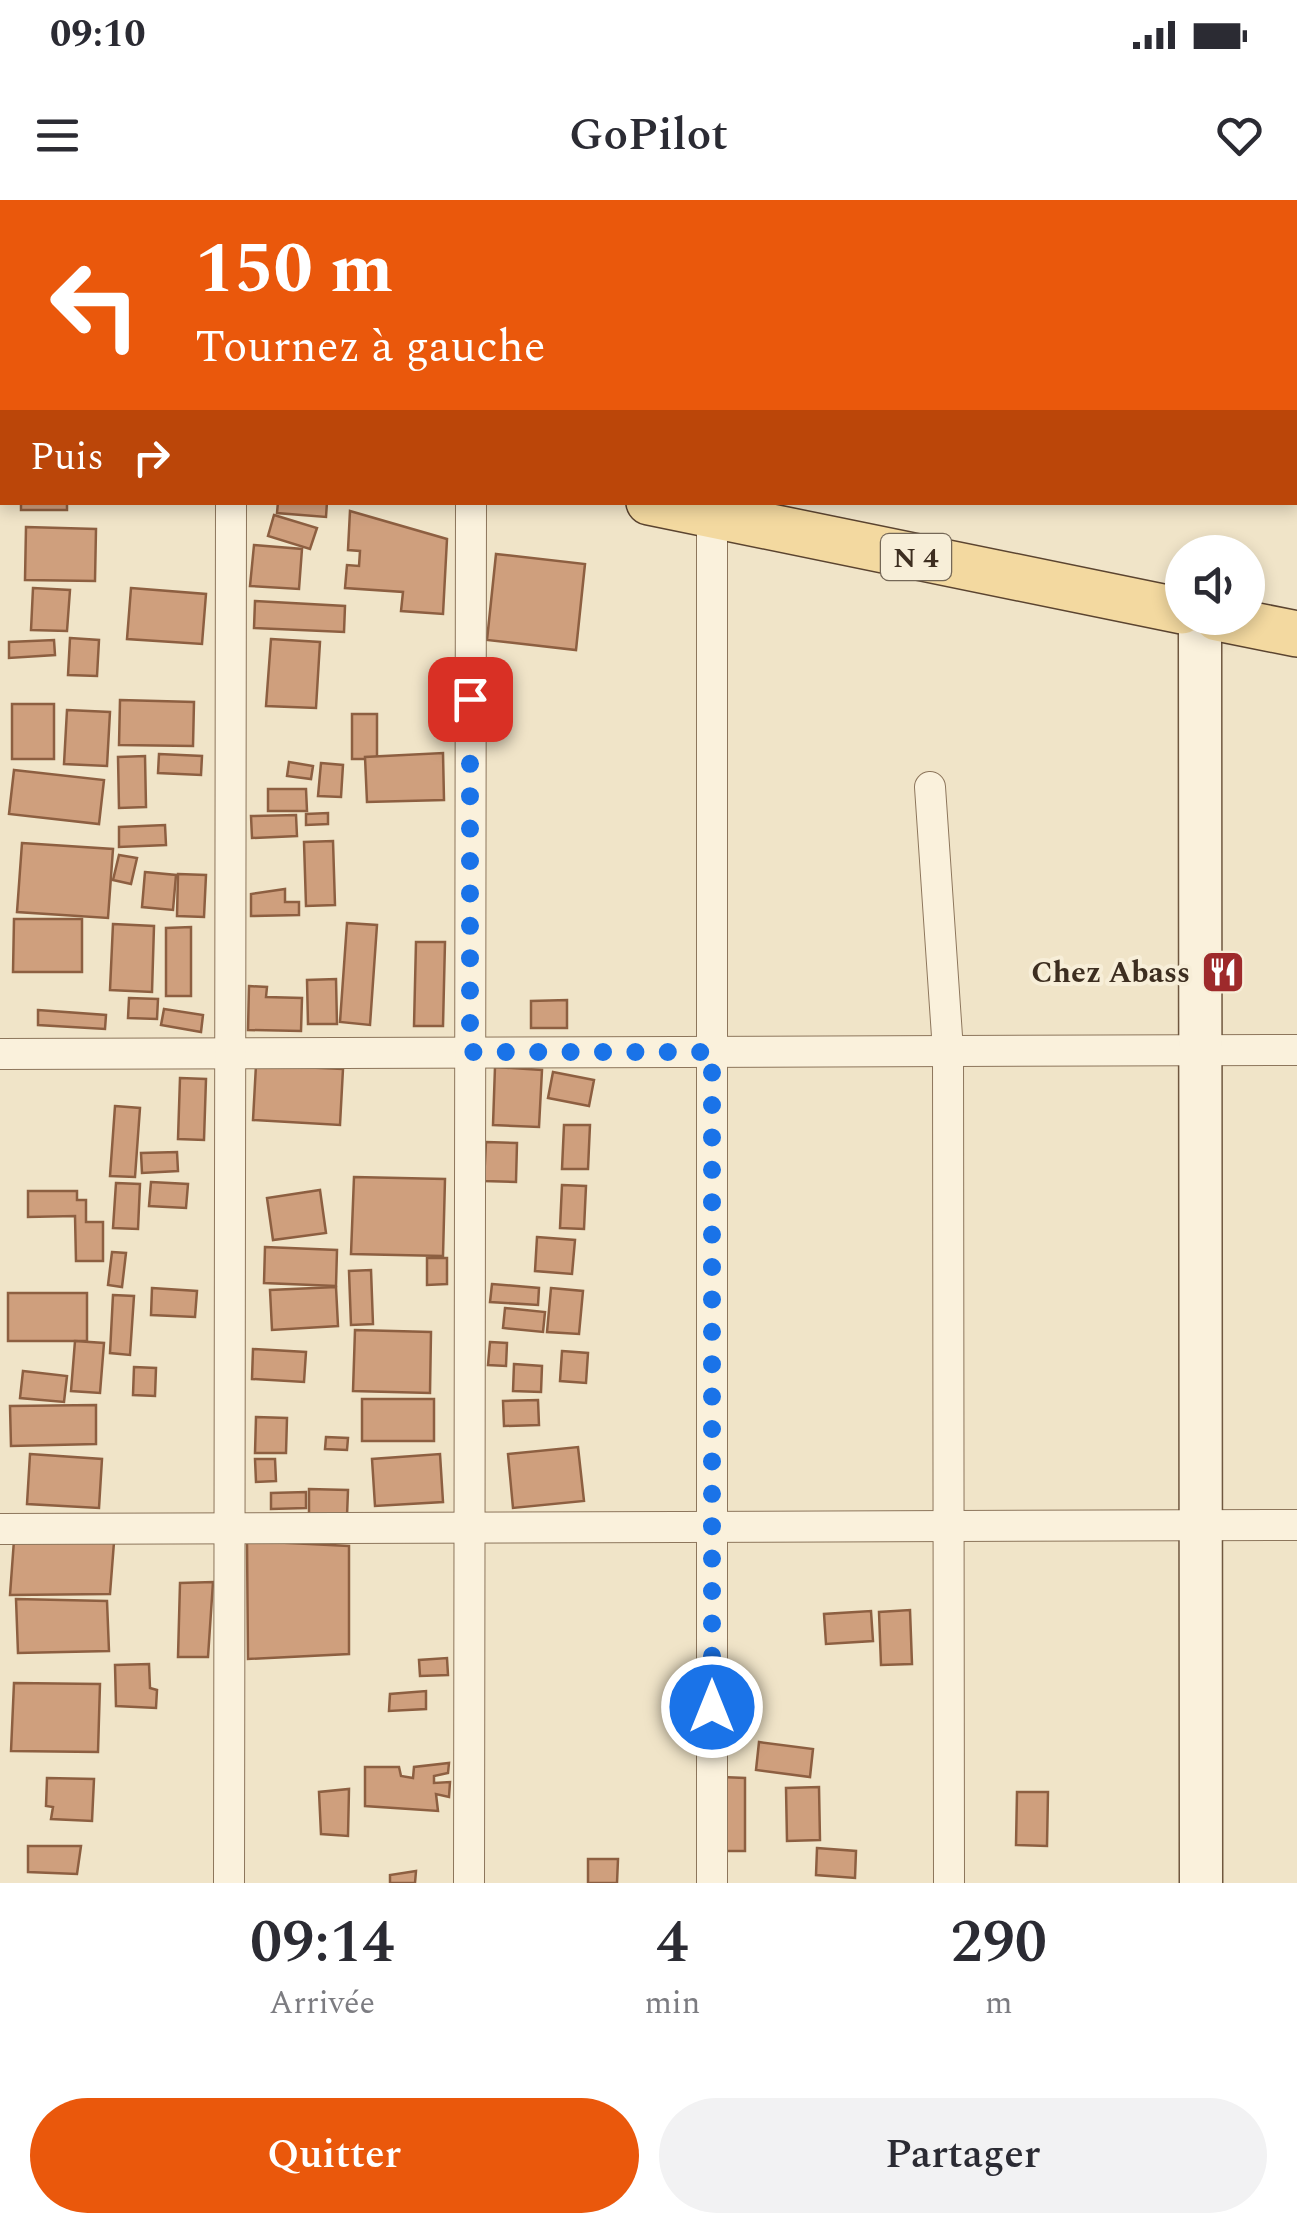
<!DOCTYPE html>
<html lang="fr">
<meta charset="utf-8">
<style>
:root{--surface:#fff;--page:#f2f2f3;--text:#2b2b33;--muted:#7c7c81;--accent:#ea580c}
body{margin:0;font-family:Spectral,serif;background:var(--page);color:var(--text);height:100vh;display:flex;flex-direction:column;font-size:38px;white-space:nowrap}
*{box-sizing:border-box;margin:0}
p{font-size:32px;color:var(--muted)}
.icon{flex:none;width:55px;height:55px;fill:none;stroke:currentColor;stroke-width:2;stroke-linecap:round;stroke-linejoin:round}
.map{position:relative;height:1683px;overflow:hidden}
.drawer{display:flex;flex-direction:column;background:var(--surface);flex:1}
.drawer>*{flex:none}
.banner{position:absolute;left:0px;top:0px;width:1298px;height:305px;box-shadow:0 5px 15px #0003;background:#ea580c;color:#fff;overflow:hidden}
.fabs{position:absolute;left:1165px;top:335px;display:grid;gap:20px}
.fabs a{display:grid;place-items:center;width:100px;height:100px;border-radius:50%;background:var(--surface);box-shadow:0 5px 15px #0003;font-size:50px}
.pin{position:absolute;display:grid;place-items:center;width:85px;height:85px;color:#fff;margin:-42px;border-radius:20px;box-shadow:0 5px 15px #0006}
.me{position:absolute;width:110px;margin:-55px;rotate:0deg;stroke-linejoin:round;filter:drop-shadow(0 0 8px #0008)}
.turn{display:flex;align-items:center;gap:35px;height:210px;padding:0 30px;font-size:45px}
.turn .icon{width:130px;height:130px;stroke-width:2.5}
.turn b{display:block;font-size:70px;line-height:85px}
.then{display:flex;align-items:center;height:95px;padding:0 30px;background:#0003;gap:20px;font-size:38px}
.eta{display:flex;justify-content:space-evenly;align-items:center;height:170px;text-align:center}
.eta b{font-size:60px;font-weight:600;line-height:70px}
.action{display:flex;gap:20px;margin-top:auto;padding:20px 30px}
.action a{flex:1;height:115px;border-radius:60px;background:var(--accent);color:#fff;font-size:40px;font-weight:600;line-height:115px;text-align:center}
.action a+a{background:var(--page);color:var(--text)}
.status{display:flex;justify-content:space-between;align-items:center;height:70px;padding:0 50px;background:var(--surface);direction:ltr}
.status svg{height:28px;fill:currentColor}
header{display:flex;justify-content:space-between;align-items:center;height:130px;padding:0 30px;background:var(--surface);font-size:45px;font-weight:600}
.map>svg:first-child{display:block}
</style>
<div class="status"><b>09:10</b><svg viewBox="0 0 49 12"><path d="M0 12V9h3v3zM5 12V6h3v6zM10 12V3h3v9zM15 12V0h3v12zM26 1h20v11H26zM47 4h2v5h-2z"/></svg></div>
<header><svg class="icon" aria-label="menu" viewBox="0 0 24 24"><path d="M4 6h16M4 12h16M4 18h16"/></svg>GoPilot<svg class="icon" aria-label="heart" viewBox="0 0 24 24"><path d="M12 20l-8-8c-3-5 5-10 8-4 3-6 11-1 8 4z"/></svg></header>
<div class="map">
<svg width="1297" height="1683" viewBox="0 0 1297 1683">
<rect width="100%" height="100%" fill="#f0e4c8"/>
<!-- building -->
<g fill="#cf9f7d" stroke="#8d5f41" stroke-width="2.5">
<path d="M819 0H893L819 2Z"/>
<rect x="21" y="302" width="46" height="8"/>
<path d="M278 302H327L326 317 277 313Z"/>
<path d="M350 311 447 339 443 414 401 411 403 392 345 388 347 365 359 366 360 351 348 350Z"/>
<path d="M274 315 317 328 310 349 268 336Z"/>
<path d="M26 327 96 329 95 381 25 380Z"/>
<path d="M254 345 302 349 299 389 250 386Z"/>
<path d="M496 354 585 364 576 450 487 440Z"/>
<path d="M33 388 70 390 67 431 31 430Z"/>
<path d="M131 388 206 394 202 444 127 439Z"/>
<path d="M255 401 345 406 344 432 254 428Z"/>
<path d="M70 438 99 440 97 476 68 475Z"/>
<path d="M271 439 320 442 316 508 266 506Z"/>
<path d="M54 440 55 455 9 458V442Z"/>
<path d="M120 500 194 502 193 546 119 545Z"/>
<rect x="12" y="504" width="42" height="55"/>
<path d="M67 510 110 512 107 566 64 564Z"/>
<rect x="352" y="514" width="25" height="45"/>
<path d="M443 553 444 600 367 602 365 557Z"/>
<path d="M159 554 202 556 201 575 158 573Z"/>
<path d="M145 556 146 607 119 608 118 557Z"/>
<path d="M289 562 313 566 311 579 287 576Z"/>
<path d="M321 563 343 565 341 597 318 596Z"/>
<path d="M14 570 104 580 99 624 9 614Z"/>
<path d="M268 589H306L307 611H268Z"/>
<path d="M328 613V624L306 625V614Z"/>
<path d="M296 615 297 636 252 638 251 616Z"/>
<path d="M165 625 166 645 119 647V627Z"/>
<path d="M333 641 335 705 306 706 304 642Z"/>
<path d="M22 643 113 649 108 718 17 712Z"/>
<path d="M119 655 137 658 131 684 113 680Z"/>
<path d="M145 672 176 675 173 710 142 707Z"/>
<path d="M178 674 206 675 204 717 177 716Z"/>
<path d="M285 689V702H299V715L251 716V694Z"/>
<path d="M14 719H82V772H13Z"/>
<path d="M347 723 377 725 370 825 340 822Z"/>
<path d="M113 724 154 726 152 792 110 790Z"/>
<path d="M191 727V796H166V728Z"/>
<path d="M416 742H445L443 826H414Z"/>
<path d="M336 779 337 824H308L307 780Z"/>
<path d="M249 786 267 787 266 797 302 798 301 831 248 830Z"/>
<path d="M129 798 158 799 157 819 128 818Z"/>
<path d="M567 800V828H531V801Z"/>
<path d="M164 809 203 815 201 832 161 825Z"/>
<path d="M38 810 106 815 105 829 38 825Z"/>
<path d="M256 865 343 869 340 925 253 920Z"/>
<path d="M495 867 542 870 539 927 493 925Z"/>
<path d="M553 872 594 880 589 906 548 898Z"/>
<path d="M180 878 206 879 204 940 178 939Z"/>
<path d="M115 906 140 908 135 977 110 976Z"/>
<path d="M564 925H590L588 969H562Z"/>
<path d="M486 942 517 943 516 982 484 981Z"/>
<path d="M177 952 178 971 142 973 141 953Z"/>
<path d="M354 977 445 979 443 1056 351 1054Z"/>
<path d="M151 982 188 984 186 1008 149 1006Z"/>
<path d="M116 983 140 984 138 1029 113 1028Z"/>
<path d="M562 985 586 986 584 1029 560 1028Z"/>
<path d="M320 990 326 1033 273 1040 267 998Z"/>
<path d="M28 991H77V1000H86V1022H103V1061H76L75 1016 28 1017Z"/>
<path d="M537 1037 575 1040 572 1074 535 1071Z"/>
<path d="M265 1047 337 1050 336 1086 264 1083Z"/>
<path d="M112 1052 126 1053 122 1087 108 1085Z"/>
<path d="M427 1058H447V1084L427 1085Z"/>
<path d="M371 1070 373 1124 351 1125 349 1071Z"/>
<path d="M492 1084 539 1088 538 1105 490 1102Z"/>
<path d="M336 1087 338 1126 272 1130 270 1090Z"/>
<path d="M152 1088 197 1091 195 1117 151 1115Z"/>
<path d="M551 1088 583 1091 579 1134 547 1132Z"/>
<rect x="8" y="1093" width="79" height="48"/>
<path d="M113 1095 134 1096 130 1155 110 1153Z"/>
<path d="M505 1108 545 1112 543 1132 503 1128Z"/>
<path d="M355 1130 431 1132 430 1193 353 1191Z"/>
<path d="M75 1141 104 1143 100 1193 71 1191Z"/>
<path d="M490 1142 507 1143 506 1166 488 1165Z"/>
<path d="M253 1149 306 1152 304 1182 252 1179Z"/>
<path d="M562 1151 588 1153 586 1183 560 1181Z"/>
<path d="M514 1164 542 1166 541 1192 513 1191Z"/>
<path d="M134 1167 156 1168 155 1196 133 1195Z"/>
<path d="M23 1171 67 1176 64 1202 20 1198Z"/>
<rect x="362" y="1199" width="72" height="42"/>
<path d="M538 1200 539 1225 504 1226 503 1201Z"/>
<path d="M96 1205V1244L11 1246 10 1206Z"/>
<path d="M256 1217 287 1218 286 1253H255Z"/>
<path d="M326 1237 348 1238 347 1250 325 1249Z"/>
<path d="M578 1247 584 1301 513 1308 508 1254Z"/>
<path d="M30 1254 102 1259 99 1308 27 1304Z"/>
<path d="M440 1254 443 1302 375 1306 372 1259Z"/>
<path d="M255 1259H275L276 1281 256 1282Z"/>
<path d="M309 1289 348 1290 347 1316 309 1315Z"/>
<path d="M306 1292V1308L271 1309V1293Z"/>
<path d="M14 1340 114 1342 110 1394 10 1395Z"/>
<path d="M247 1341 349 1346V1454L248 1459Z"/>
<path d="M213 1382 208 1457H178L180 1383Z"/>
<path d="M16 1399 107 1401 109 1451 18 1453Z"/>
<path d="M910 1410 912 1464 881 1465 879 1412Z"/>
<path d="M871 1411 873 1441 826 1444 824 1414Z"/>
<path d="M447 1458 448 1475 420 1476 419 1460Z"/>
<path d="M149 1464 150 1488 157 1490 156 1508 116 1506 115 1465Z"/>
<path d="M14 1483 100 1484 98 1552 11 1551Z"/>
<path d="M426 1491V1509L389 1511 390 1494Z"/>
<path d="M759 1542 813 1549 810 1577 756 1570Z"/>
<path d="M449 1563 448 1573 434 1576V1583L450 1582 449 1597 436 1594 438 1611 365 1606V1567H399L401 1576 413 1578 414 1567Z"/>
<path d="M722 1577 745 1578V1651H721Z"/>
<path d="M47 1578 94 1579 92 1621 51 1619 53 1607 46 1606Z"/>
<path d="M819 1587 820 1640 787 1641 786 1588Z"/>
<path d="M349 1589 348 1636 321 1634 319 1592Z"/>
<path d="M1017 1592H1048L1047 1646 1016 1645Z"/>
<path d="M28 1646H81L77 1674 28 1672Z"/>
<path d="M817 1648 856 1651 855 1678 816 1675Z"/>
<path d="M588 1659H618L617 1683H588Z"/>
<path d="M416 1671 415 1683H390V1675Z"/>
</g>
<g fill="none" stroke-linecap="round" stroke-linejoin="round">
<!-- street casing -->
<g stroke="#8d765c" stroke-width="32">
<g id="street">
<path d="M1062 0 1071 2"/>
<path d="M161 2V0"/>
<path d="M408 2 409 0"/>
<path d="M1035 2 1036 0"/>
<path d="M1295 38 1297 29"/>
<path d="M712 315V1683"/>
<path d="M930 587 948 851 949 1683"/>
<path d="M0 854 1297 850"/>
<path d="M0 1329 1297 1325"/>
<path d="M229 1683 231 302"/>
<path d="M469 1683 471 302"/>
</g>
</g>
<!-- secondary casing -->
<g stroke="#6f573f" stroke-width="45">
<g id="secondary">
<path d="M727 2V0"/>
<path d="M1200 418 1201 1683"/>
</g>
</g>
<!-- primary casing -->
<g stroke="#5b4430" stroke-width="48">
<g id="primary">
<path d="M0 177 2 178"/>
<path d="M649 302 1182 411"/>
<path d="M1217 418 1297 434"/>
</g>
</g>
<!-- street -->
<use href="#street" stroke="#faf1dc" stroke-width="30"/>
<!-- secondary -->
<use href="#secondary" stroke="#faf1dc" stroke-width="42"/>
<!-- primary -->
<use href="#primary" stroke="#f3d9a0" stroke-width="45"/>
</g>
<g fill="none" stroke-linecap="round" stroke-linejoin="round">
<!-- route -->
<path stroke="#1a73e8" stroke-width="18" stroke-dasharray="0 32.4" d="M470 499V852H712V1507"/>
</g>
<!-- icons -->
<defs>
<g id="restaurant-square" transform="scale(2.25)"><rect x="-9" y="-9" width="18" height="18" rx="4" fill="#9e2a2b" stroke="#f7eed8"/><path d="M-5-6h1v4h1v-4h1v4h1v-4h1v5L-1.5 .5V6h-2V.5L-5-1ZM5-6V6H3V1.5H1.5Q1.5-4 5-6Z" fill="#fff"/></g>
</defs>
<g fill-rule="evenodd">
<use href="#restaurant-square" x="1223" y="772"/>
</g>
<g text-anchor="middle" stroke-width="8" stroke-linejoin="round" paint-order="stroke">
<!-- shield labels -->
<rect fill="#f7eed8" stroke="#756857" stroke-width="2.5" x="881" y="334" width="70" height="46" rx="8"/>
<g font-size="28" font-weight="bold" fill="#3d2e20">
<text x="916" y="367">N 4</text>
</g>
<!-- poi labels -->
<g font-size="30" font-weight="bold" fill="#3d2e20" stroke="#f7eed8" text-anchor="end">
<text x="1190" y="782">Chez Abass</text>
</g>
</g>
</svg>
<div class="fabs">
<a><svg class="icon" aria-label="sound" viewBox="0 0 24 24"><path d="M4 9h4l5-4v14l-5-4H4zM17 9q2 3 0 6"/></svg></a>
</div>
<div class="pin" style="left:470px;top:499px;background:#d93025"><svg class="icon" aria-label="arrive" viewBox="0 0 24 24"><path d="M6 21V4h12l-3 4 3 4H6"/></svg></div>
<svg class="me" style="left:712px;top:1507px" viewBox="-20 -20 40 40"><circle r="17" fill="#1a73e8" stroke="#fff" stroke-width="3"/><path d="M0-11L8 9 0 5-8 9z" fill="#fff"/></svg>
<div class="banner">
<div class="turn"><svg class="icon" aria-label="left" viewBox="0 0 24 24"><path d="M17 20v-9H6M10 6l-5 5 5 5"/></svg><div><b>150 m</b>Tournez à gauche</div></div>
<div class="then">Puis<svg class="icon" aria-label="right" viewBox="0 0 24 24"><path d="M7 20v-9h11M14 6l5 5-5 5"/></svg></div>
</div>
</div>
<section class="drawer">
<div class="eta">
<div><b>09:14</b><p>Arrivée</p></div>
<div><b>4</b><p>min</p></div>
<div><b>290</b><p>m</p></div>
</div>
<div class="action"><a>Quitter</a><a>Partager</a></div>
</section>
